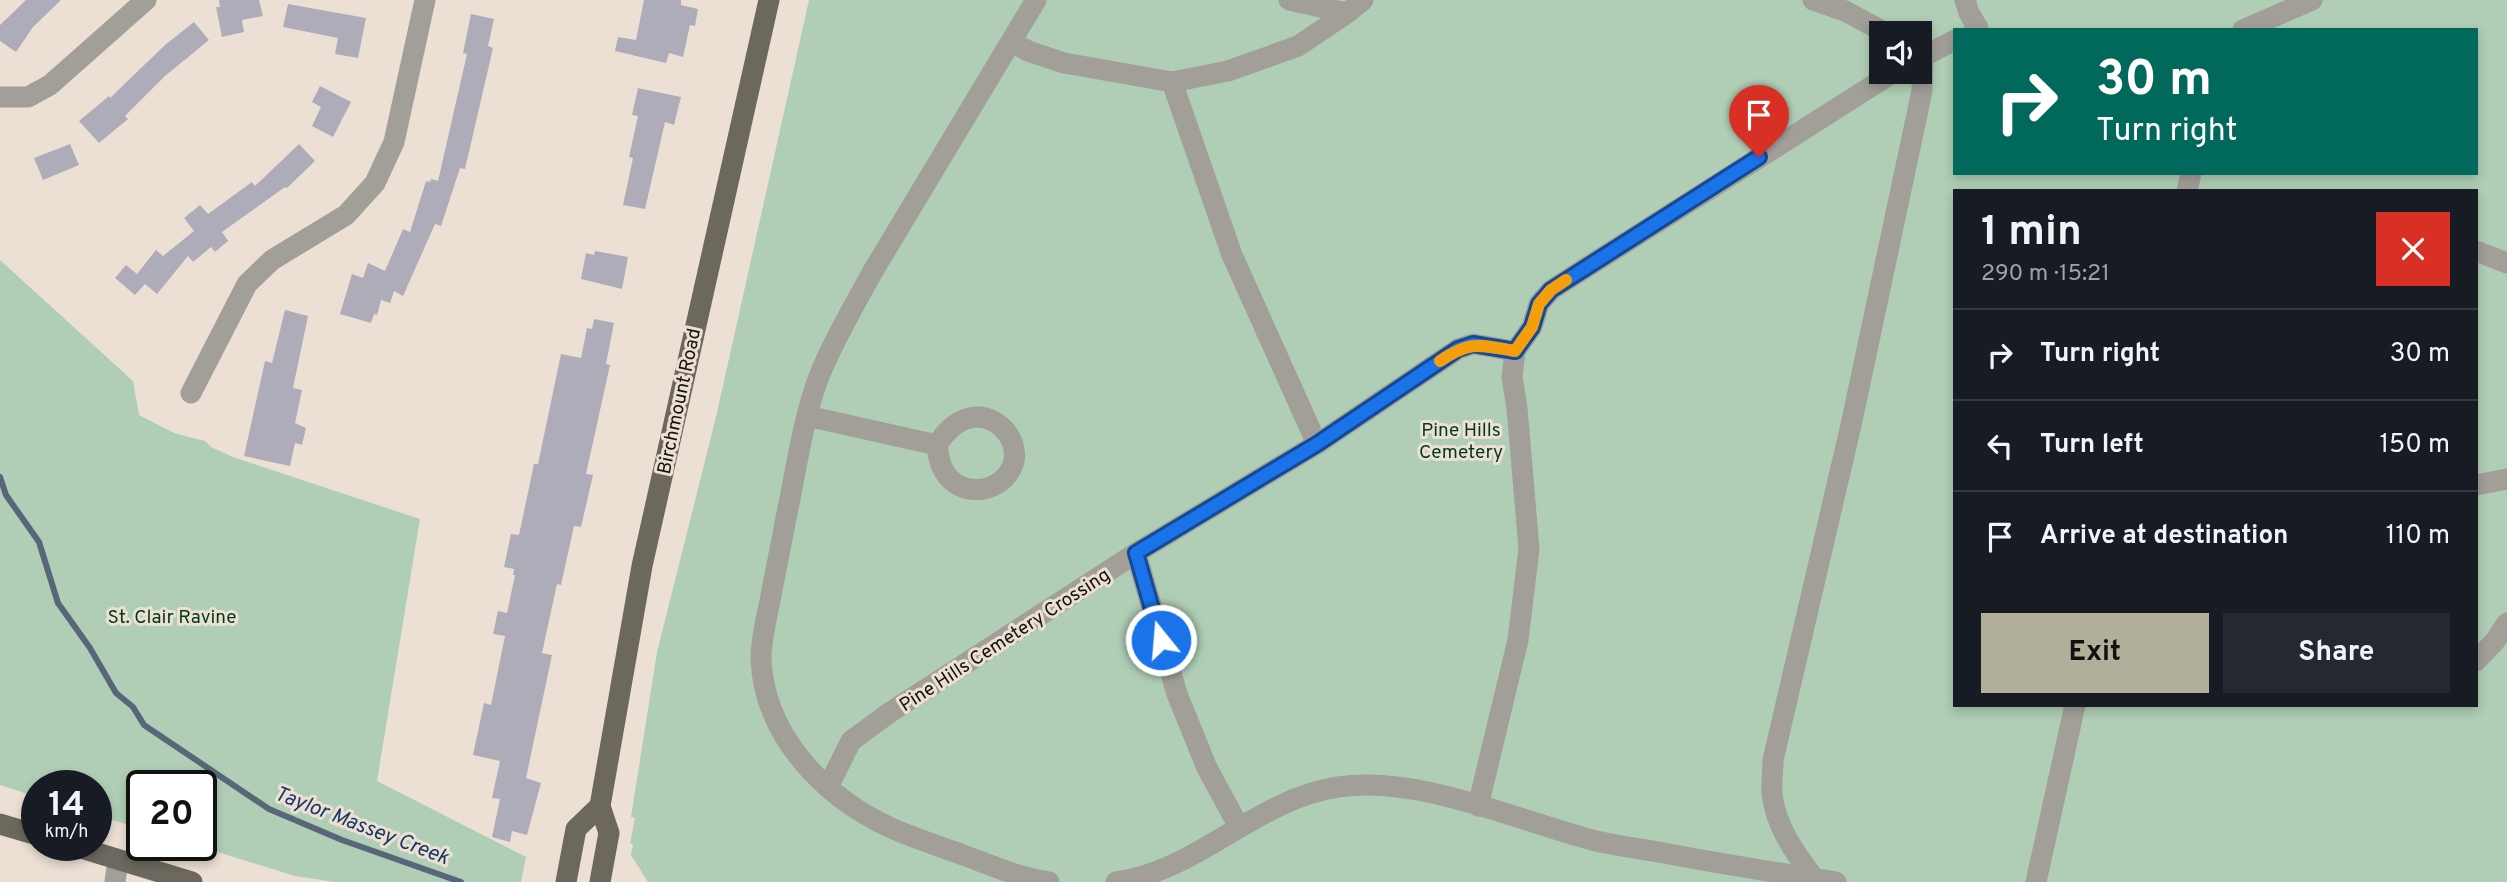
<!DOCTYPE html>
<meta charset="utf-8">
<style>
:root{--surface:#171b24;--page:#242831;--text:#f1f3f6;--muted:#9ea1a6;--line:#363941;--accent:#b1ae99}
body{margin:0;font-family:Overpass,sans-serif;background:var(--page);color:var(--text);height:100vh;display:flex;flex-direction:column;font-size:26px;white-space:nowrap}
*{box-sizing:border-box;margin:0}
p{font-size:23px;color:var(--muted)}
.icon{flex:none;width:38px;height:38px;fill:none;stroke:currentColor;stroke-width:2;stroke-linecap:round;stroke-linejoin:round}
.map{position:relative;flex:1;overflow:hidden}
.drawer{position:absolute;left:1953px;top:189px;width:525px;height:518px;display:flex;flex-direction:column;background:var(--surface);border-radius:0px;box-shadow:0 4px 10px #0003}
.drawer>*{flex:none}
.banner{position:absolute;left:1953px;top:28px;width:525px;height:147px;border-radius:0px;box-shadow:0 4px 10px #0003;background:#00695c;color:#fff;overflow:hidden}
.buttons{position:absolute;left:1869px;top:21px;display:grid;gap:14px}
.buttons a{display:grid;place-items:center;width:63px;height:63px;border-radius:0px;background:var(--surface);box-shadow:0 4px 10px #0003;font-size:35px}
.speed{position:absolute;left:21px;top:770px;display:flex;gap:14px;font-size:35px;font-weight:700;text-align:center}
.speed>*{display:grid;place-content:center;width:91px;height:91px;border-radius:50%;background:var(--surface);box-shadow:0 4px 10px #0003;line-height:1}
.speed small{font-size:18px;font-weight:400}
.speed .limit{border:4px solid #111;border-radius:10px;background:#fff;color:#111}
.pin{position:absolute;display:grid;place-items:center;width:60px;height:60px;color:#fff;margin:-72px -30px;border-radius:50% 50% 50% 0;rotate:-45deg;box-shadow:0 0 7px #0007}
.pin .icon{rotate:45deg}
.me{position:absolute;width:77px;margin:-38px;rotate:343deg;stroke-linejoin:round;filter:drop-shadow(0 0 5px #0008)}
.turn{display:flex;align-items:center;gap:24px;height:147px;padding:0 28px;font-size:32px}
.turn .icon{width:91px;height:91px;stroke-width:2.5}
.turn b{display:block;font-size:49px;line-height:60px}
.round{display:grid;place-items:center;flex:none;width:74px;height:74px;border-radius:0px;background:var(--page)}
.headline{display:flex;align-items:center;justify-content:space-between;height:119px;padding:0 28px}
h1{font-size:42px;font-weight:700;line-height:52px}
.button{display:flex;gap:14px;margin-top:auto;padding:14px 28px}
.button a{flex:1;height:80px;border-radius:0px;background:var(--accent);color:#111;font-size:28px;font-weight:700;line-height:80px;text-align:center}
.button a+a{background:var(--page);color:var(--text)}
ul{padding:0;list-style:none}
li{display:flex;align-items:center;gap:21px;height:91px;padding:0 28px;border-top:2px solid var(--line)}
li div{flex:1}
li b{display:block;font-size:26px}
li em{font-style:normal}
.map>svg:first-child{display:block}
</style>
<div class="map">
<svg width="2507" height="882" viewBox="0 0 2507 882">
<rect width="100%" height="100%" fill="#ece0d5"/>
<!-- green -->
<g fill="#afceb5" fill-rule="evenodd">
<path d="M809 0H2507V882H648L631 855 633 844 630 843 635 818 631 817 657 652 716 417ZM1955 30H2476V173H1955ZM1881 33H1920V72H1881ZM1955 191H2476V705H1955Z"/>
<path d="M0 260 133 381 139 415 174 433 205 441 211 447 233 457 420 519 377 781 526 857 521 882H335L295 876 195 845H201V786H142V829L96 815V786H37V797L0 785Z"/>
</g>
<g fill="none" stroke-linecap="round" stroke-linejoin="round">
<!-- stream -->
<path stroke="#586679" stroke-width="6" d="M0 477 6 495 39 542 58 603 90 648 116 693 133 707 144 725 269 809 342 840 461 882"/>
</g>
<!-- building -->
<g fill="#afacba">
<path d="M26 0H61L33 27 16 52 0 41V25Z"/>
<path d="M219 0H259L263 16 242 20 244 32 222 37 216 7H220Z"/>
<path d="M644 0H681V5L698 9 695 26 690 25 683 57 669 53 666 63 615 51 618 37 636 40Z"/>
<path d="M288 4 366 18 358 58 335 54 338 38 283 27Z"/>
<path d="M471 14 494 19 488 46 493 48 465 169 460 168 441 226 435 224 403 296 394 291 390 303 381 300 377 315 374 314 371 323 340 314 352 274 363 278 368 263 385 271 403 229 410 232 426 181 430 182 431 179 438 181 467 54 463 53Z"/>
<path d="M194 22 209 40 165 76 125 116 128 119 99 143 79 121 109 96 110 98 165 45Z"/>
<path d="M320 86 351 102 333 137 312 126 321 107 312 102Z"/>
<path d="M638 88 681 97 674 125 665 122 645 209 623 205 633 158 629 157 638 116 632 115Z"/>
<path d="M70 144 79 165 43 180 34 158Z"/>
<path d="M299 144 315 161 287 188 285 187 222 232 228 241 215 252 211 247 193 262 188 256 157 294 145 284 135 295 115 278 126 265 137 274 156 250 163 256 194 231 184 218 200 205 208 214 252 182 255 186Z"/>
<path d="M595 251 628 257 622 289 581 279 586 253 594 255Z"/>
<path d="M285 310 308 316 293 388 302 390 295 423 306 428 302 445 295 443 290 466 244 456 265 361 272 363Z"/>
<path d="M594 319 614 323 606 364 610 365 586 474 593 475 581 527 574 526 561 585 557 584 542 653 552 655 526 778 541 783 527 835 512 831 510 842 492 837 500 799 492 798 500 761 473 755 484 703 491 705 505 636 493 634 498 611 507 613 515 575H513L514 569 504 567 511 534 519 535 534 464H538L561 354 581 358 587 328 592 329Z"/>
</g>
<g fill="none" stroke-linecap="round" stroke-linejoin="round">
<!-- minor -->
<g stroke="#a29f99" stroke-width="21">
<path d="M1036 0 873 271C854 306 833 341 818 379 802 423 796 472 786 518 781 546 775 573 770 601 766 620 761 640 761 659 764 735 823 796 889 827 913 838 939 846 963 855 991 865 1019 878 1049 882"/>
<path d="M1289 0 1347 13"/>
<path d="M1813 0 1845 11 1886 33"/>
<path d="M1965 0 1969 13 1978 28 1974 30"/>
<path d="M2243 30 2312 0"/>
<path d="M1012 42 1028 51 1064 63 1172 82 1228 71 1298 46 1347 13 1363 0"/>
<path d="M1920 58 1955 40"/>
<path d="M1172 82 1232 255 1317 444"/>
<path d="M0 97H28L50 85 146 0"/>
<path d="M2187 191 2191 173"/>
<path d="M2476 251 2507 263"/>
<path d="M191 393 247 284 272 260 346 215 375 183 394 142 425 0"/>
<path d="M807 416 937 445C973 386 1029 434 1011 469 997 495 959 497 944 471 939 463 938 454 937 445"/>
<path d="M2476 485 2507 479"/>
<path d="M1136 553 1177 694 1207 768 1239 827"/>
<path d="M2476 661 2495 641 2507 623"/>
<path d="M828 787 851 741 889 713 1136 553 1317 444 1458 349 1473 344 1515 351 1532 327 1539 304 1551 290 1894 72"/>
<path d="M1478 806 1518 640 1529 549 1517 408 1512 377 1515 351"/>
<path d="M1814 878C1795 853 1776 827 1772 794 1771 783 1773 771 1773 760L1851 425 1922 91 1923 57"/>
<path d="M115 882 118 860"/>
<path d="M1116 882C1198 871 1256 799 1338 787 1420 775 1517 821 1596 841 1618 846 1641 849 1664 853 1721 864 1779 873 1836 882"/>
<path d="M2036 882 2075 705"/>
</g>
<!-- major -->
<g stroke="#6d685e" stroke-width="21">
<path d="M0 824 37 835"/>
<path d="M71 845 192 882"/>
<path d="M566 882 576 829 600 806"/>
<path d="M600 882 609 833 600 806 642 566 769 0"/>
</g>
</g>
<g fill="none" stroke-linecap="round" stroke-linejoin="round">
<!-- route casing -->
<g stroke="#114b97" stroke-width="18">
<path id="route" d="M1161 640 1136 553 1317 444 1458 349 1473 344 1515 351 1532 327 1539 304 1551 290 1759 157"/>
</g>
<!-- route -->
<use href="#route" stroke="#1a73e8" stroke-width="12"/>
<!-- slow -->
<path stroke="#f59e0b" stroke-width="12" d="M1440 361C1471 340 1479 345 1515 351L1532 327 1539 304 1551 290 1566 280"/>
</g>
<g text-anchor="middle" stroke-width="6" stroke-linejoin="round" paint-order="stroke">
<!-- street labels -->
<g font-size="19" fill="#16120e" stroke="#ece0d5">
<text transform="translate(678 401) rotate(-78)" y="7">Birchmount Road</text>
<text transform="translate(1004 639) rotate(-33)" y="7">Pine Hills Cemetery Crossing</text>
</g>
<!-- park labels -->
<g font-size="19" fill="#003917" stroke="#ece0d5">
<text x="1461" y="436">Pine Hills<tspan x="1461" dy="22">Cemetery</tspan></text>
<text x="172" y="623">St. Clair Ravine</text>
</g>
<!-- water labels -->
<g font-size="21" font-style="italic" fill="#1a3861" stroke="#ece0d5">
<text transform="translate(362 825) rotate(21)" y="7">Taylor Massey Creek</text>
</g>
</g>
</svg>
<div class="buttons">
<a><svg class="icon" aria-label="sound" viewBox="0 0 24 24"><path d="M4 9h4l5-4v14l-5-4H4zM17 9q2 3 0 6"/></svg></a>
</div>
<div class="speed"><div>14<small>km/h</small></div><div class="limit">20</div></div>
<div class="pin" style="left:1759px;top:157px;background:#d93025"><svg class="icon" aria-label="arrive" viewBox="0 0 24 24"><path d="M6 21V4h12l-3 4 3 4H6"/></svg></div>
<svg class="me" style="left:1161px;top:640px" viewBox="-20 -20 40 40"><circle r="17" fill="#1a73e8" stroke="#fff" stroke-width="3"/><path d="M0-11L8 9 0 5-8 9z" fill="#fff"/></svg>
<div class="banner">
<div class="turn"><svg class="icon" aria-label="right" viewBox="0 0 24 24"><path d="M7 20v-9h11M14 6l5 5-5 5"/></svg><div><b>30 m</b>Turn right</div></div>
</div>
<section class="drawer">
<div class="headline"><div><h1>1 min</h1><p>290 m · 15:21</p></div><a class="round" style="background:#d93025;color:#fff"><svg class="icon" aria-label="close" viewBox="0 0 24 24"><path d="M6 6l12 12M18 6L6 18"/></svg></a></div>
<ul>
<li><svg class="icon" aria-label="right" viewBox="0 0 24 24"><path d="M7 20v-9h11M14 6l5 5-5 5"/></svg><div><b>Turn right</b></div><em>30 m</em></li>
<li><svg class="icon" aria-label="left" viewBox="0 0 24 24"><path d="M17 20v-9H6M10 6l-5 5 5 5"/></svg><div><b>Turn left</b></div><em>150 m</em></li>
<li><svg class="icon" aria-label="arrive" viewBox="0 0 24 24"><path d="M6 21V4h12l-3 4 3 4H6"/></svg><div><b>Arrive at destination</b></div><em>110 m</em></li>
</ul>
<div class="button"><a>Exit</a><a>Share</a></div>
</section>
</div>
